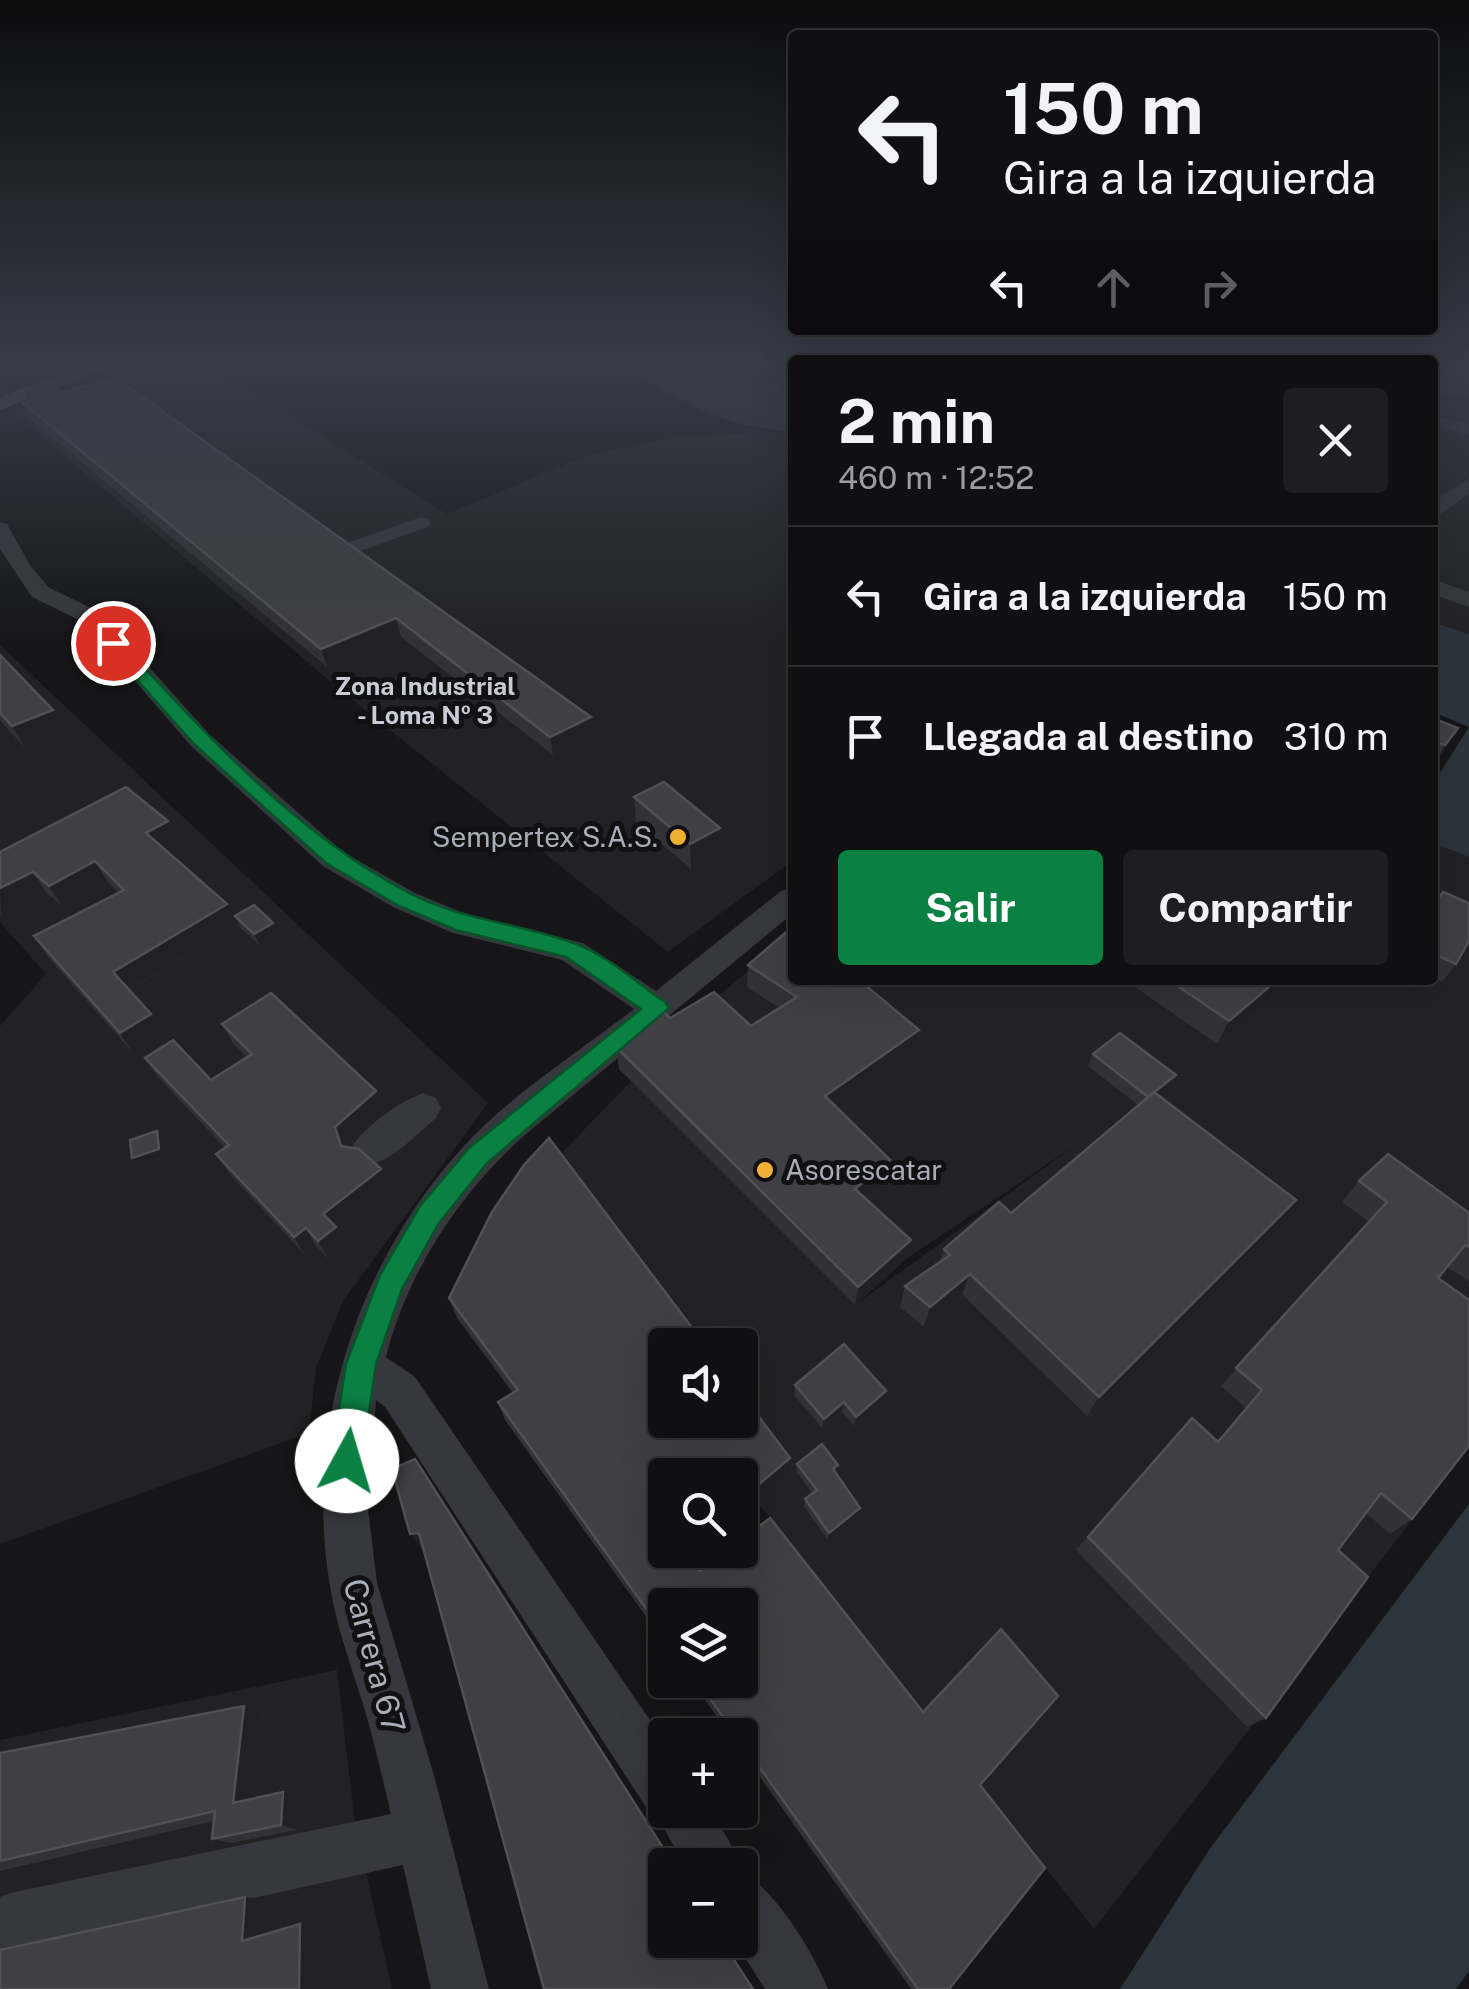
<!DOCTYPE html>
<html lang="es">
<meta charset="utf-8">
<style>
:root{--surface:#101012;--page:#1e1e20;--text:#f1f3f6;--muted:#9c9d9f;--line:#303032;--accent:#0b8043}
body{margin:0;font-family:"Public Sans",sans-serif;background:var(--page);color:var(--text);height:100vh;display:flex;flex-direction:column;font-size:38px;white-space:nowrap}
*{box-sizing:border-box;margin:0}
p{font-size:32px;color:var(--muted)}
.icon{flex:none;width:55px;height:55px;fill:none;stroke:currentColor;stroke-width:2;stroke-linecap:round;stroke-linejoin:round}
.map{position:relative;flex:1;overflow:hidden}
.drawer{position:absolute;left:788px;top:355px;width:650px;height:630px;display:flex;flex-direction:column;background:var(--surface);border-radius:10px;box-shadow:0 10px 40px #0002,0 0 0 2px var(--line)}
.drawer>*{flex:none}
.banner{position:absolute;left:788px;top:30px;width:650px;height:305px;border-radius:10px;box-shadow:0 10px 40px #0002,0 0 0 2px var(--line);background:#101012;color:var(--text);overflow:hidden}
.tools{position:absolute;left:648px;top:1328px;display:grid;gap:20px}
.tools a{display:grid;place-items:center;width:110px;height:110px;border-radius:10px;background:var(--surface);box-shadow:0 10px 40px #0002,0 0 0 2px var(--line);font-size:50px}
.pin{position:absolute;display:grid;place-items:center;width:85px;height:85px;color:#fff;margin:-42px;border:5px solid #fff;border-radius:50%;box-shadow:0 2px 10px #0007}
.me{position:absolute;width:110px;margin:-55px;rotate:6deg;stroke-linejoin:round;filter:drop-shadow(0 0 8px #0008)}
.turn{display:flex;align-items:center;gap:35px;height:210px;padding:0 50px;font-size:45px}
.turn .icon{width:130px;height:130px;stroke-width:2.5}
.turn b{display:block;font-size:70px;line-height:85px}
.lanes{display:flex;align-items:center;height:95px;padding:0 50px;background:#0003;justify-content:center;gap:50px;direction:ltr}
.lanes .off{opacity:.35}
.round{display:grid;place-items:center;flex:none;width:105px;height:105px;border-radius:10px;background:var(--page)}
.summary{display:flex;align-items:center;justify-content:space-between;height:170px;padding:0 50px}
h1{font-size:60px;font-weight:700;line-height:75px}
.cta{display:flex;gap:20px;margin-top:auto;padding:20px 50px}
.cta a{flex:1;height:115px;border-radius:10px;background:var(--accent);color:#fff;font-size:40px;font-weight:700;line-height:115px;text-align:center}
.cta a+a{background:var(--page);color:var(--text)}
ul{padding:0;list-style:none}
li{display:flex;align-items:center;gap:30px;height:140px;padding:0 50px;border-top:2px solid var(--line)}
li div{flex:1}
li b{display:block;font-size:38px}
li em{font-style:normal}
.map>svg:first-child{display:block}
</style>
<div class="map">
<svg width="1469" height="1989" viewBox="0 0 1469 1989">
<rect width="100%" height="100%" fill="#161618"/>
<!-- built -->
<g fill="#222225">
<path d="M140 364H207L447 514 588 455 676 437 792 431V861L668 952 340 690 16 414Z"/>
<path d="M1469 397V634L1433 622V398Z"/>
<path d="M0 645 488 1103 343 1301 316 1368 309 1433 0 1544V1026L46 974 0 922Z"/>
<path d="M1433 843 1469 857V1447L1094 1929 740 1480V1345H695L555 1160 631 1081 855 1305 1076 1145 906 1259 674 1032 792 935V980H1432Z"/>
<path d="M337 1670 355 1823 392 1989H0V1740Z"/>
</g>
<!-- green -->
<g fill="#1c231d">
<path d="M15 364H73L0 391V368Z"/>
<path d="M704 364H768L792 371V391Z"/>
</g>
<!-- water -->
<g fill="#2c353c">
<path d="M622 364H704L792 391V431C729 430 674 399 622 364Z"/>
<path d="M1469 365V397L1433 398V369Z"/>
<path d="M1433 622 1469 634V857L1433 843V784L1469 727 1433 712Z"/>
<path d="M1469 1504V1971L1456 1989H1120L1209 1850Z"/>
</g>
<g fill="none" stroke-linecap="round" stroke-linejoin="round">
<!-- minor -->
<g fill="#37383d" fill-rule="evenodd">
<path d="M1432 414 1469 424V435L1432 425Z"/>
<path d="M1469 479V494L1442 513 1432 514V502Z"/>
<path d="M421 517 428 519 431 523 428 527 357 552 346 546 350 542Z"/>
<path d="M0 522 7 524 30 565 48 587 101 613 209 734 343 852 415 893 471 916 583 943 656 991 781 891 792 888V914L526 1134C461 1191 407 1272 386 1357L415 1377 665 1742V1810H711L743 1865 740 1872C774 1886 814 1954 828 1989H765L734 1940H740V1865H684L654 1810 646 1807 385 1407 376 1400 368 1509 377 1583 435 1779 489 1989H431L403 1865 0 1954V1897L10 1893 391 1814C382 1777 374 1740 363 1704 350 1663 335 1622 329 1580 305 1424 357 1263 463 1147 511 1094 578 1053 634 1009L562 960 453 933 393 907 323 866 191 746 85 623 32 597 0 549Z"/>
<path d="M1432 579 1469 592V607L1432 594Z"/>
<path d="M423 1093 436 1098 441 1108 436 1118C414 1136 383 1173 354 1163L349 1152C360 1129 399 1102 423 1093Z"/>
</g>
<!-- major -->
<path fill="#53555c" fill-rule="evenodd" d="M87 364H116L0 410V397Z"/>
</g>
<!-- wall -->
<g fill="#323236">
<path d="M25 392 591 717 593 735 553 755 401 637 327 667 30 419 23 403 29 401Z"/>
<path d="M0 653 53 710 65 731 25 748 0 720Z"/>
<path d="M1432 718 1458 728 1433 767Z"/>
<path d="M634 797 720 853 691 869 636 822Z"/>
<path d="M178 841 164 849 236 924 129 990 151 1014 164 1034 133 1053 48 957 34 936 118 892 107 881 62 906 46 892 1 915 0 914V852Z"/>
<path d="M1432 908 1456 964 1442 982 1432 978Z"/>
<path d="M235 916 279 935 260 946 241 928Z"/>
<path d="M748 965 792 980 919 1030 915 1051 836 1107 886 1180 865 1198 911 1240 906 1259 855 1305 619 1069 616 1047 670 1018 751 1026 779 1008 747 987Z"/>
<path d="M1125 980H1280L1269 999 1217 1044Z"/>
<path d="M222 1024 376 1091 384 1110 345 1146 381 1169 389 1188 337 1229 346 1245 329 1259 316 1246 305 1255 229 1173 216 1154 225 1148 158 1077 145 1058 211 1080 247 1057 233 1044Z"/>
<path d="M1093 1054 1176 1075 1170 1087 1159 1096 1296 1200 1280 1222 1087 1416 962 1294 924 1327 900 1307 905 1286 940 1261 944 1249 1011 1213 1138 1105 1088 1066Z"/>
<path d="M1359 1181 1469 1213V1281L1447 1267 1438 1278 1412 1519 1390 1534 1366 1513 1338 1550 1266 1718 1247 1727 1076 1550 1192 1418 1217 1441 1246 1408 1221 1386 1369 1222 1342 1202Z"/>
<path d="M449 1298 788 1475 740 1516V1475L665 1550H699L690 1558 700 1571 980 1785 949 1989H911L740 1749V1735H730L691 1680H740L665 1605V1643L505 1420 498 1402 513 1393 457 1318Z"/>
<path d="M795 1385 886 1391 884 1400 854 1426 842 1412 822 1428 794 1395Z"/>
<path d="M797 1464 837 1472 836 1473 858 1515 827 1539 804 1506 805 1499 813 1494 796 1471Z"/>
<path d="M261 1714 252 1799 299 1798 297 1830 231 1843 212 1839 214 1821 0 1871V1753Z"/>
</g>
<!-- shaded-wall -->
<g fill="#212124">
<path d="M396 618 401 637 327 667 321 649Z"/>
<path d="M53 710 65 731 25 748 12 726Z"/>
<path d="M591 717 593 735 553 755 550 737Z"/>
<path d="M1458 728 1445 749 1433 767 1445 745Z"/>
<path d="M168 821 178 841 156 853 146 833Z"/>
<path d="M720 828V853L691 869 690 844Z"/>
<path d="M95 861 107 881 62 906 49 886Z"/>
<path d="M33 872 46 892 1 915 0 888Z"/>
<path d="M227 904 236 924 125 992 113 972Z"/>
<path d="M273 923 279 935 260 946 254 934Z"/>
<path d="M1277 980H1280L1269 999 1217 1044 1229 1021Z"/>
<path d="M151 1014 164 1034 133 1053 120 1033Z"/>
<path d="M919 1030 915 1051 823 1117 825 1096Z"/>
<path d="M1176 1075 1170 1087 1143 1109 1149 1097Z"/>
<path d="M376 1091 384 1110 345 1146H341L335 1127Z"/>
<path d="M157 1131 161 1137 163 1155 137 1164 132 1158Z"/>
<path d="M890 1160 886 1180 852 1209 855 1189Z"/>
<path d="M381 1169 389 1188 337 1229 346 1245 329 1259 318 1241 323 1214Z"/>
<path d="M1296 1200 1280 1222 1087 1416 1099 1397Z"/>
<path d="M306 1228 316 1246 305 1255 294 1237Z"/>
<path d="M911 1240 906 1259 855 1305 858 1287Z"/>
<path d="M970 1274 962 1294 924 1327 930 1307Z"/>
<path d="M886 1391 884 1400 854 1426 856 1417Z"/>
<path d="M844 1402 842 1412 822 1428 824 1419Z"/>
<path d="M790 1458 788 1475 740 1516V1500Z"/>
<path d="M860 1508 858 1515 827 1539 829 1533Z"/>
<path d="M419 1533 430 1548 422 1550 410 1534Z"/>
<path d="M683 1550H699L684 1563Z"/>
<path d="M244 1706 261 1714 251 1809 233 1803Z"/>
<path d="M283 1792 299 1798 297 1830 281 1825Z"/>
<path d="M245 1897 265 1899 263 1942 242 1941Z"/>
<path d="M300 1924 318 1925V1989H299Z"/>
</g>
<!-- building -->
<g fill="#3f3f44" stroke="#4f5156" stroke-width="2.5">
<path d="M116 378 591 717 550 737 396 618 321 649 23 403 35 400 25 392 49 383 63 392Z"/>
<path d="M0 655 53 710 12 726 0 713Z"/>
<path d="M1432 718 1458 728 1445 745 1432 742Z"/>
<path d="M664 782 720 828 690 844 634 797Z"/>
<path d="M126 787 168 821 146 833 227 904 113 972 151 1014 120 1033 34 936 124 890 95 861 49 886 33 872 0 888V852Z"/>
<path d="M1443 892 1469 903V941L1456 964 1432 953V908Z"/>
<path d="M254 905 273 923 254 934 235 916Z"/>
<path d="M792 927V980H859L919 1030 825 1096 890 1160 855 1189 911 1240 858 1287 616 1047 662 1011 670 1018 714 992 751 1026 797 997 748 965Z"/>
<path d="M1169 980H1277L1229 1021Z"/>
<path d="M271 993 376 1091 335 1127 341 1146 359 1149 381 1169 323 1214 336 1227 318 1241 306 1228 294 1237 216 1154 229 1145 145 1058 173 1040 211 1080 252 1054 222 1024Z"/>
<path d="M1120 1033 1176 1075 1148 1097 1093 1054Z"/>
<path d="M1154 1092 1296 1200 1099 1397 970 1274 930 1307 905 1286 950 1255 944 1249 999 1202 1011 1213Z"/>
<path d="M157 1131 159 1149 132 1158 130 1140Z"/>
<path d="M549 1138 705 1345H665V1420H740V1392L790 1458 740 1500V1475H665V1550H684L700 1571 728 1550H740V1541L770 1518 923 1712 1001 1629 1058 1696 980 1785 1045 1868 949 1989H918L740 1740V1735H736L697 1680H740V1605H665V1635L498 1402 518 1390 449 1298 492 1212 524 1165Z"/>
<path d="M1388 1154 1469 1213V1247L1465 1245 1438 1278 1469 1300V1446L1412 1519 1381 1493 1338 1550 1368 1577 1266 1718 1088 1537 1192 1418 1218 1442 1262 1390 1236 1368 1387 1202 1359 1181Z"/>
<path d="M844 1344 886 1391 856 1417 844 1402 824 1419 795 1385Z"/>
<path d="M822 1444 838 1465 833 1469 860 1508 829 1533 805 1499 817 1490 797 1464Z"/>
<path d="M415 1459 674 1865H665V1940H721L753 1989H544L419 1533 410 1534 392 1469Z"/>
<path d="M244 1706 233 1803 283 1792 281 1825 212 1839 215 1811 0 1861V1753Z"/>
<path d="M245 1897 242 1941 300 1924 299 1989H0V1950Z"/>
</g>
<!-- sky -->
<linearGradient id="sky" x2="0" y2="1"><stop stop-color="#0c0c0d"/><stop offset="0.57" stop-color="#363c48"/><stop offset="1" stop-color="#363c48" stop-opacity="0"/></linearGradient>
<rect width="1469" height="642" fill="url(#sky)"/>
<!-- route -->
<path fill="#0b8043" stroke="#07532c" stroke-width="2.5" d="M107 640H119C205 734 295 833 409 893 463 921 521 923 576 944 607 955 638 984 665 1002L669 1008 487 1163 439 1223 402 1289 376 1364 362 1461 358 1472 347 1476 336 1472 331 1461 346 1364 380 1275 420 1206 469 1148 641 1009 566 957 456 930 397 905 326 863 194 744 107 646Z"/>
<!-- markers -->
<g fill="#f2b134" stroke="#111113" stroke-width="4">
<circle cx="678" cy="837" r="10"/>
<circle cx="765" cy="1170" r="10"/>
</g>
<g text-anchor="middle" stroke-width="10" stroke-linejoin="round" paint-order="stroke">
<!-- far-neighbourhood labels -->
<g font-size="25" font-weight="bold" fill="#c9ccd4" stroke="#111113">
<text x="425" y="695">Zona Industrial<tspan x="425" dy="29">- Loma Nº 3</tspan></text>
</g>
<!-- poi labels -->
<g font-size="28" fill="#a8adb8" stroke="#111113" text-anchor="end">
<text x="658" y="847">Sempertex S.A.S.</text>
<text x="785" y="1180" text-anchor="start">Asorescatar</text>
</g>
<!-- near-street labels -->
<g font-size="32" fill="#a8adb8" stroke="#111113">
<text transform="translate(374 1656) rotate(75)" y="11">Carrera 67</text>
</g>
</g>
</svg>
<div class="tools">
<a><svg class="icon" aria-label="sound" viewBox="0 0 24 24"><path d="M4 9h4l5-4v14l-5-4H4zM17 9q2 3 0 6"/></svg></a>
<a><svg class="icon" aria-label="search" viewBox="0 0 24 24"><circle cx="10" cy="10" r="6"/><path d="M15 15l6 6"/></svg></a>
<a><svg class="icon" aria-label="layers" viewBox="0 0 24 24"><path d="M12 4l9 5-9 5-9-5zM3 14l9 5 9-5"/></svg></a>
<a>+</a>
<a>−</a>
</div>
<div class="pin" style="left:113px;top:643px;background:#d93025"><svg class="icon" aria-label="arrive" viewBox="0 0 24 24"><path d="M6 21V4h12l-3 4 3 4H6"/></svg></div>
<svg class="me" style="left:347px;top:1461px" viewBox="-20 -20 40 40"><circle r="19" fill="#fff"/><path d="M0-13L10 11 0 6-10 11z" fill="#0b8043"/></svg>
<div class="banner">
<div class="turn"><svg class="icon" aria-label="left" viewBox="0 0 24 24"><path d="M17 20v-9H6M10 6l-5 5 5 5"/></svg><div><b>150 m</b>Gira a la izquierda</div></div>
<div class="lanes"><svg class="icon" aria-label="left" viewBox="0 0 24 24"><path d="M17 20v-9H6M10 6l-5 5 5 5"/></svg><svg class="icon off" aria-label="ahead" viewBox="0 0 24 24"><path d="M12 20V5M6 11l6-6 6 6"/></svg><svg class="icon off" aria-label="right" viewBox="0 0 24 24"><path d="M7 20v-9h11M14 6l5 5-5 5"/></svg></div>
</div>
<section class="drawer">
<div class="summary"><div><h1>2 min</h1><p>460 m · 12:52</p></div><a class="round"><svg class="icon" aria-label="close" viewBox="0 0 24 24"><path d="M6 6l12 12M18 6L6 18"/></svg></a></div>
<ul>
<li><svg class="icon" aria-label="left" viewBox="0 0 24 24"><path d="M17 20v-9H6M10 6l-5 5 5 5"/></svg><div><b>Gira a la izquierda</b></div><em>150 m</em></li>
<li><svg class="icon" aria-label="arrive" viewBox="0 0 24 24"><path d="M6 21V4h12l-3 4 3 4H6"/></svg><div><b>Llegada al destino</b></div><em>310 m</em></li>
</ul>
<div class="cta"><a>Salir</a><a>Compartir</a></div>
</section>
</div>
